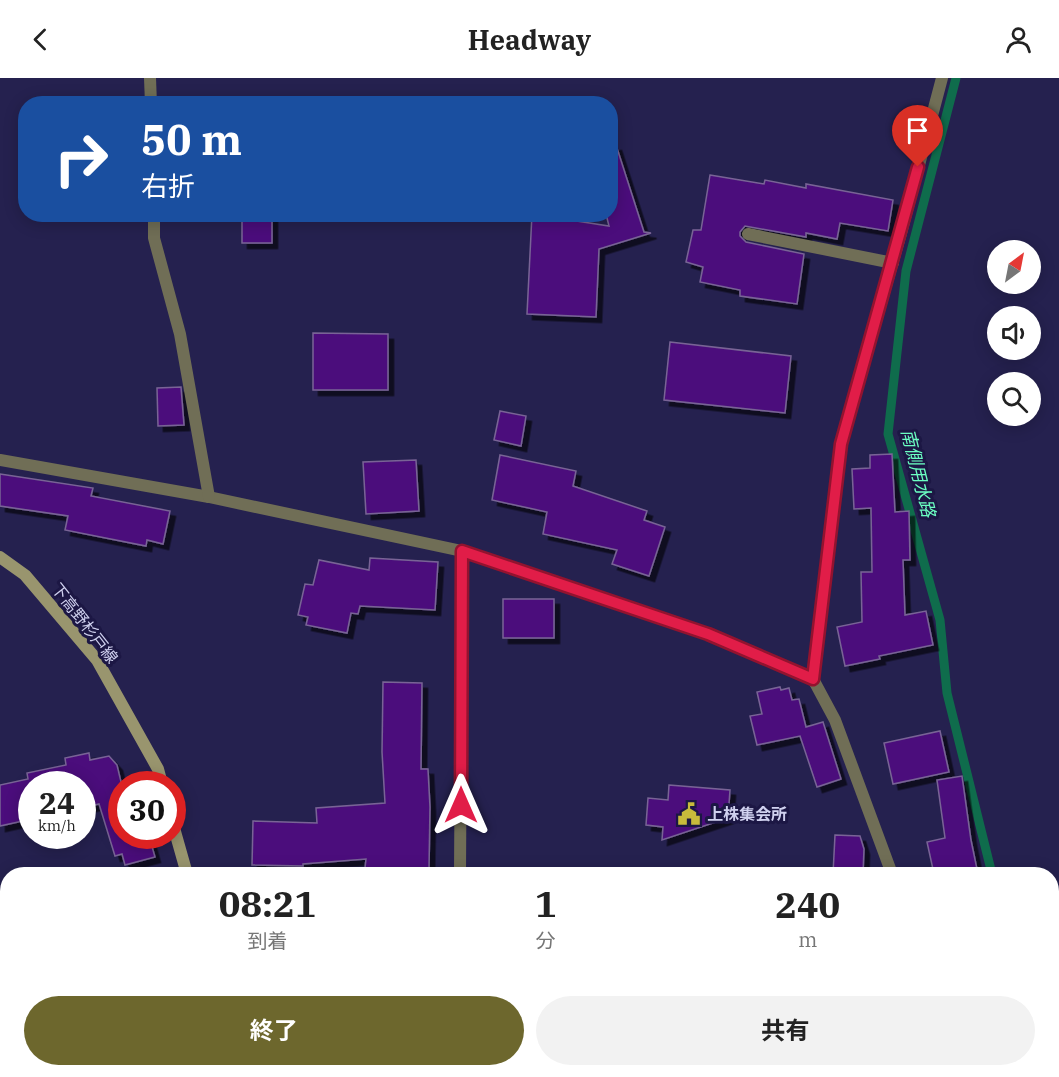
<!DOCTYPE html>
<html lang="ja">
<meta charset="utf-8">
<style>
:root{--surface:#fff;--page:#f2f2f2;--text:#222;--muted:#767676;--accent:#6d672d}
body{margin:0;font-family:"IBM Plex Serif","Noto Sans JP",serif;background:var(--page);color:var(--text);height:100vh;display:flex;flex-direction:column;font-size:22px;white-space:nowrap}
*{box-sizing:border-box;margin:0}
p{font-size:20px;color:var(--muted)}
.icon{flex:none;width:33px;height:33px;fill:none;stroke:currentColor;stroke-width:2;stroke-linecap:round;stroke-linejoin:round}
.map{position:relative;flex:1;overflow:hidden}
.panel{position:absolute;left:0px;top:789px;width:1059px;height:210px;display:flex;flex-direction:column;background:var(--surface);border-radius:24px 24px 0 0;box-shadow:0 3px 15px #0003}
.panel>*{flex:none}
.hud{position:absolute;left:18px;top:18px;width:600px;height:126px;border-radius:24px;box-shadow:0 3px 15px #0003;background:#1a4fa0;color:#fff;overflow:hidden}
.needle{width:39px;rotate:32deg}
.buttons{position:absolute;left:987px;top:162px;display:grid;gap:12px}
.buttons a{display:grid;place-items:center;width:54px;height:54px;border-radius:50%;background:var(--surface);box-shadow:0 3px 15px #0003;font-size:30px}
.speed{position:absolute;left:18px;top:693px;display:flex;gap:12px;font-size:30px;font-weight:700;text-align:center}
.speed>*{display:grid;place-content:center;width:78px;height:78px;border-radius:50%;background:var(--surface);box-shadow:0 3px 15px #0003;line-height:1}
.speed small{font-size:15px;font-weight:400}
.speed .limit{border:9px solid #d22;background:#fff;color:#111}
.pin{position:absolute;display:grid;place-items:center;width:51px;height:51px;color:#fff;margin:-62px -26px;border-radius:50% 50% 50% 0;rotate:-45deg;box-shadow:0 0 6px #0007}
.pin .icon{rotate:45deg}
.me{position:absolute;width:66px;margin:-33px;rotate:0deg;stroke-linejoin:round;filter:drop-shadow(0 0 4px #0008)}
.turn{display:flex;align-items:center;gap:21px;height:126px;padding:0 24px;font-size:27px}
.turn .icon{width:78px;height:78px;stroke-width:2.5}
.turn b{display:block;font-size:42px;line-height:51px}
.eta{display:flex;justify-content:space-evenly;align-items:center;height:102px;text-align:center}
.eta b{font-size:36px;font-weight:700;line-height:42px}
.primary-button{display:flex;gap:12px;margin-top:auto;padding:12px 24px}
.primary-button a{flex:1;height:69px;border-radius:36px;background:var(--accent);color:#fff;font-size:24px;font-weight:700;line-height:69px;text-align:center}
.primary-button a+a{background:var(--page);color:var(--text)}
header{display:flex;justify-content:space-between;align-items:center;height:78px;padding:0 24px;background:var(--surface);font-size:27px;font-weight:700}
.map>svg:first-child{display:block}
</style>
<header><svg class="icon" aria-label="back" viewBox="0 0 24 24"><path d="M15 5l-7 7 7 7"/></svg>Headway<svg class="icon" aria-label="person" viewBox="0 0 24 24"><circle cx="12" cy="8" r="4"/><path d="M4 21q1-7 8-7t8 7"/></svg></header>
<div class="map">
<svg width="1059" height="999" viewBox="0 0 1059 999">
<defs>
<filter id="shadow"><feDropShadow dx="5.5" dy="5.5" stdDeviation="0" flood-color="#0009"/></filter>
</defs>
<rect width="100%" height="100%" fill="#25214f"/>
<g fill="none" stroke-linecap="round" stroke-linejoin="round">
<!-- stream -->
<g stroke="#0f6c4c" stroke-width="9">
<path d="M956 0 906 193 888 356 940 542 947 615 992 796"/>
<path d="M1030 992 1031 999"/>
</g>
</g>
<!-- building -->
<g fill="#4b117b" stroke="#796496" stroke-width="1.5" filter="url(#shadow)">
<path d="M616 67 644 154 651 155 599 171 596 239 527 236 532 136 609 148 606 136H610V68Z"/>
<path d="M710 97 764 106 765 102 806 110V106L893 122 888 153 840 145 837 161 806 155V159L745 148 740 154V158L746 164 804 176 797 226 740 218V212L700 204 703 189 686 184 693 152H701Z"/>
<rect x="242" y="136" width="30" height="29"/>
<path d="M313 255 388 256V312H313Z"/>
<path d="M670 264 791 278 785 335 664 322Z"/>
<path d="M181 309 184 347 158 348 157 310Z"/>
<path d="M500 333 526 338 521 368 494 362Z"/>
<path d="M892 376 895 434 909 433 910 482H903L905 537 926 533 933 567 879 578 880 581 845 588 837 549 862 544 861 494H872L871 430 854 431 852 391 870 390V377Z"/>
<path d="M500 377 576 393 573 408 647 433 644 442 665 449 649 498 612 486 617 472 543 456 547 434 492 422Z"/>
<path d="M416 382 419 433 366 436 363 384Z"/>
<path d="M0 396 93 410 91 418 170 433 163 466 147 462 146 468 65 452 68 438 0 428Z"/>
<path d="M370 480 438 484 435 532 360 528 358 536 351 535 347 555 306 547 308 539 298 537 305 506 313 507 319 482 369 492Z"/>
<rect x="503" y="521" width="51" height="39"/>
<path d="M383 604 422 605 421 691H428L430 729 429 791 365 790 366 781 303 786V788L252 787 253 743 317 745 316 730 385 725 382 674Z"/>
<path d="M780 609 781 612 789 610 792 622 799 621 806 649 823 644 841 701 817 709 800 658 757 667 750 638 762 636 757 614Z"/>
<path d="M940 653 949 694 893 706 884 665Z"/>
<path d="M89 675 90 682 109 678 117 687 122 708V758H149L155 779 125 787 122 776 115 778 99 726 82 730V706H32V741L0 748V707L28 701 27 695 66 687 65 680Z"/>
<path d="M962 698 971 762 978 796H934L927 764 945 760 937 702Z"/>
<path d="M669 707 730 712 728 740 662 762 663 749 646 747 648 720 668 722Z"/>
<path d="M835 757 860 758 864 771 863 796H833Z"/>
</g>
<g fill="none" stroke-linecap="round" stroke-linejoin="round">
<!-- service -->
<g stroke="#706e56" stroke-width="12">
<path d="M0 382 209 419 462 473 708 556 813 601 835 642 892 796"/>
<path d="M964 992 967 999"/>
</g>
<!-- minor -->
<g stroke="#706e56" stroke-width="12">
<path d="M150 0 151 26"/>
<path d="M154 136V160L180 256 209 419"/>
<path d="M748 156 893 185"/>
<path d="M813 601 841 366 901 155 942 0"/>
<path d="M460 796 462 473"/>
<path d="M0 853 8 892"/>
<path d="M26 992 28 999"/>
<path d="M452 999V992"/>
</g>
<!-- secondary -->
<g stroke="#99956e" stroke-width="12">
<path d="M0 479 25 497 97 582 158 691 162 706"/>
<path d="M172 743 187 796"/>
<path d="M226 992 227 999"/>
</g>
</g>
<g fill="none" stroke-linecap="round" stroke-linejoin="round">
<!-- route casing -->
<g stroke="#92132f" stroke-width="15">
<path id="route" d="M461 727 462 473 708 556 813 601 841 366 918 89"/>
</g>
<!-- route -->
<use href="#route" stroke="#e11d48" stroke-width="10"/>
</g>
<!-- icons -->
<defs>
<g id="civic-bare" transform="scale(1.8)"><path d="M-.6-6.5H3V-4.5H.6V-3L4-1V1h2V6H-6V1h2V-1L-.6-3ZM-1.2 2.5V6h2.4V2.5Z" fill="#c8bb3b" stroke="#1c1744" stroke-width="2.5" paint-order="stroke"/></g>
</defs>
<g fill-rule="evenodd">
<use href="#civic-bare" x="689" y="736"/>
</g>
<g text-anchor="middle" stroke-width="6" stroke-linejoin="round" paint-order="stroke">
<!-- street labels -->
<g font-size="16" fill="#d0d1ef" stroke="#1c1744">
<text transform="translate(85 545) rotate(52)" y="6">下高野杉戸線</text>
</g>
<!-- poi labels -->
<g font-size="16" font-weight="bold" fill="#d0d1ef" stroke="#1c1744" text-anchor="start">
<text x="707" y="742">上株集会所</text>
</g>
<!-- water labels -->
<g font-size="18" font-style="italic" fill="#6bfec2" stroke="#1c1744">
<text transform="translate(918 395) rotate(76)" y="6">南側用水路</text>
</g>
</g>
</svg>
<div class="buttons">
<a><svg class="needle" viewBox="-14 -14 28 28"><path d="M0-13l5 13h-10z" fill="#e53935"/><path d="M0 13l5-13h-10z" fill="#767676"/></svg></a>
<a><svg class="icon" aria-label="sound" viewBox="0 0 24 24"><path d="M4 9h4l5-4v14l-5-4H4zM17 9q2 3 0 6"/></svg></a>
<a><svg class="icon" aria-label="search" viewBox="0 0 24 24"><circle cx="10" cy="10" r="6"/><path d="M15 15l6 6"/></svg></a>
</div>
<div class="speed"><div>24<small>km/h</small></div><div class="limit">30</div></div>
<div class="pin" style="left:918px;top:89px;background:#d93025"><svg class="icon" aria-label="arrive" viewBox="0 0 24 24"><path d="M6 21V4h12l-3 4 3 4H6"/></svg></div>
<svg class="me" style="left:461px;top:727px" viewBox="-20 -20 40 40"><path d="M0-17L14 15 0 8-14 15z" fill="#e11d48" stroke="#fff" stroke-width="4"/></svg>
<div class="hud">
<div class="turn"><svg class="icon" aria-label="right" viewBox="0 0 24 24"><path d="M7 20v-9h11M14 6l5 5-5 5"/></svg><div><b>50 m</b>右折</div></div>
</div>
<section class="panel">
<div class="eta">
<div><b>08:21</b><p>到着</p></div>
<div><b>1</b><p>分</p></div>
<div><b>240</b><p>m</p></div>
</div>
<div class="primary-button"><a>終了</a><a>共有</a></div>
</section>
</div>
